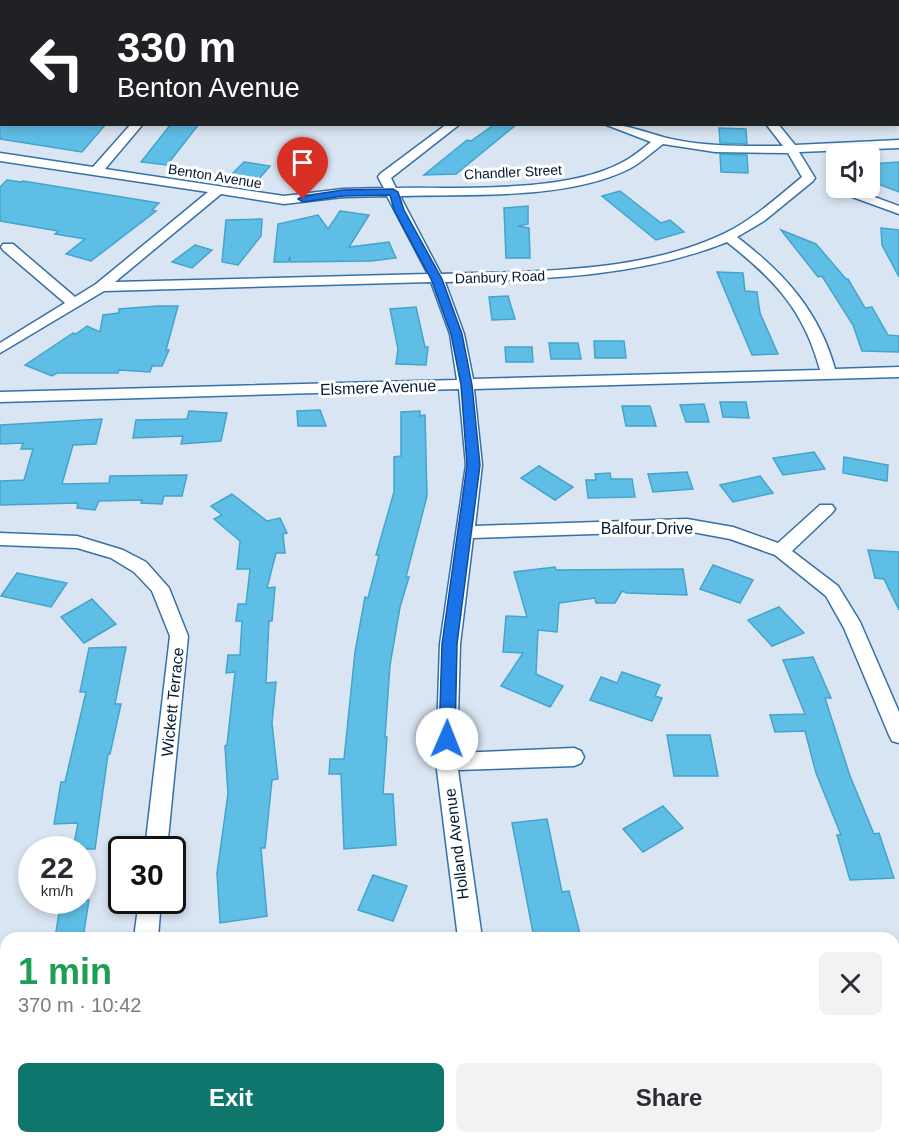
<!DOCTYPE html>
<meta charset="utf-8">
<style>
:root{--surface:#fff;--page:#f2f2f3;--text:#2b2b33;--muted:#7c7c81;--accent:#0f766e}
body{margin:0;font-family:Arial,sans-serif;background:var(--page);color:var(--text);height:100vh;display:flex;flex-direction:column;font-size:22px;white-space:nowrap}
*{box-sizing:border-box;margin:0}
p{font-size:20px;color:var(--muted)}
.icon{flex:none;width:33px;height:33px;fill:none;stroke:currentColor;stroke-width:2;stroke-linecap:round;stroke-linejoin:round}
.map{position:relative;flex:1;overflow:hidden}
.panel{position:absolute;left:0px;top:932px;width:900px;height:212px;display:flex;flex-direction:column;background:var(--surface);border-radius:18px 18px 0 0;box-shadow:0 3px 9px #0003}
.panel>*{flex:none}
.hud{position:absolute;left:0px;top:0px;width:900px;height:126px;box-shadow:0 3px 9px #0003;background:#202124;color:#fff;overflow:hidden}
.controls{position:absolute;left:826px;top:144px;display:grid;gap:12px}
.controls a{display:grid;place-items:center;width:54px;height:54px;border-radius:9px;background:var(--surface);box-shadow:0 3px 9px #0003;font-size:30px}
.speed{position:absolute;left:18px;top:836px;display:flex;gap:12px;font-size:30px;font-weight:700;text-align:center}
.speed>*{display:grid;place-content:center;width:78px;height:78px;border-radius:50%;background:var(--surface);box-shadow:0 3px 9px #0003;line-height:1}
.speed small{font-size:15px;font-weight:400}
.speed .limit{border:3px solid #111;border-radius:9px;background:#fff;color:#111}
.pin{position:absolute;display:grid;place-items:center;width:51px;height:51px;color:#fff;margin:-62px -26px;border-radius:50% 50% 50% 0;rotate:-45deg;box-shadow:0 0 6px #0007}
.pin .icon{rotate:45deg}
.me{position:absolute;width:66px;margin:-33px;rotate:1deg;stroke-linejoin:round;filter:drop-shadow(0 0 4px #0008)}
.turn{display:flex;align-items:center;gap:21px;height:126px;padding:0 18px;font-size:27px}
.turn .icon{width:78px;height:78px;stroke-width:2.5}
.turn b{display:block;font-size:42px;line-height:51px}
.round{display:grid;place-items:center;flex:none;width:63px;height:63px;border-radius:9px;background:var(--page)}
.overview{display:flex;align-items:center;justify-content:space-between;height:102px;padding:0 18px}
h1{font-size:36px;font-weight:700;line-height:45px;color:#1e9e55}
.cta{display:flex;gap:12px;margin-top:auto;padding:12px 18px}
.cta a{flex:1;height:69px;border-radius:9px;background:var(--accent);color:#fff;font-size:24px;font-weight:700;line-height:69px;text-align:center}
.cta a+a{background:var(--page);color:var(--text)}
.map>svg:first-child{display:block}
</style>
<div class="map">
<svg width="899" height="1142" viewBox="0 0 899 1142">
<rect width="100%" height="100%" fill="#d9e5f2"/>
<!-- green -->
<path fill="#f7b0bb" d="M899 1088V1142H623L649 1137H894V1089Z"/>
<!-- building -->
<g fill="#5fbee6" stroke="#44a4cc" stroke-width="1.5">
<path d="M0 124H106L82 152 0 139Z"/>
<path d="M171 124H199L167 165 141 162Z"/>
<path d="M495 124H517L456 174 424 175 467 140 471 141Z"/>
<path d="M719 128 746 129 747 144 720 143Z"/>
<path d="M720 154 747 155 748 173 721 172Z"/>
<path d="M244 162 270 166 258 180 231 175Z"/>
<path d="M899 162V192L870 181V164Z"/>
<path d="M7 180 21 182 23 181 159 203 152 210 156 211 91 261 66 254 85 239 55 234 58 231 0 221V187Z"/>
<path d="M620 191 661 223 670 220 684 232 656 240 602 196Z"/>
<path d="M528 206V224L518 226 529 228 530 258H506L504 208Z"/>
<path d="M340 211 369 215 349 247 389 242 396 258 371 261 290 262V256L288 262H274L278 224 318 215 328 229Z"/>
<path d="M262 219 261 236 238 265 222 262 226 220Z"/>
<path d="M881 228 899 230V277L882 245Z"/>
<path d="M781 230 816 244 846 279H848L865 308 872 307 888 335 899 336V352L862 351 853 325 822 276 818 277Z"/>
<path d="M195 245 212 250 192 268 172 262Z"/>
<path d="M717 272 743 273 745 291 757 292 760 313 778 354 752 355Z"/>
<path d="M508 296 515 319 492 320 489 297Z"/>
<path d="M157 306H178L166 350H169L162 366H152L150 372 119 370 118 373H57L52 376 25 365 73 333 76 334 87 326 100 332 103 315 119 313V309Z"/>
<path d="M416 307 425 347H428L426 365 396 364 398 349 390 309Z"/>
<path d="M594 341H624L626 358H595Z"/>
<path d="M549 343H578L581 359H551Z"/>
<path d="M505 347H532L533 362H506Z"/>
<path d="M720 402H746L749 418 723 417Z"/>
<path d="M704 404 709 422H686L680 405Z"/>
<path d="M622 406H650L656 426H626Z"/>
<path d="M320 410 326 426H298L297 411Z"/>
<path d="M189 411 227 413 221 441 181 444 183 436 133 438 136 420 187 419Z"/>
<path d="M420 411V416L425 415 427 496 406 577H409L400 607 390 665 385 737H387L383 794H393L396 845 344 849 341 774H329L330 759H344L355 652 365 597 368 598 379 555H376L394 492V457L401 456V412Z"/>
<path d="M102 419 96 444 73 445 62 484 109 483 110 476 187 475 182 496H164L162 504 141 503 142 500 99 501 95 510 77 508 78 503 0 505V481L24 480 33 449H21L23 443 0 444V425Z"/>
<path d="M814 452 825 469 783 475 773 458Z"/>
<path d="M844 457 888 465 887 481 843 473Z"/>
<path d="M539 466 573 487 555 500 521 478Z"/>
<path d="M687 472 693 489 653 492 648 474Z"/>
<path d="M610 473 611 479H632L635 497 588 498 586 480H596L595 474Z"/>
<path d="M760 476 773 493 733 502 720 485Z"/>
<path d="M232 494 267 521 280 518 287 533 283 534 285 553H276L267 588 275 587 272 621H269L266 683 276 682 272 723 278 779 272 780 265 848H261L267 916 220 923 217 873 228 794 225 746 227 745 235 672 226 673 228 655H240L242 621H236L238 604H246L250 569H237L240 541 214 519 222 515 211 506Z"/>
<path d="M868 550 899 552V610L884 579 875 578Z"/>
<path d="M713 565 753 580 740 603 700 589Z"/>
<path d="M555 567 556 570 683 569 687 595 627 593 622 591 615 603H596L595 598 559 603 557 632 538 630 536 674 563 686 550 707 501 686 523 653 503 652 506 616 527 617 514 572Z"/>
<path d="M17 573 67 583 51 607 1 596Z"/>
<path d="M92 599 116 624 84 643 61 617Z"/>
<path d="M779 607 804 633 772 646 748 620Z"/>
<path d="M126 647 115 704H121L110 754H108L95 849H73L78 823 54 824 61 782H65L86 692H80L89 648Z"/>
<path d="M813 657 831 698H825L850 776 874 834 879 833 894 878 850 880 837 835H841L816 773 805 731 775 732 770 715 805 714 783 660Z"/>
<path d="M622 672 660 685 655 696 662 698 652 721 590 700 601 677 617 683Z"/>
<path d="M667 735H710L718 776H674Z"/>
<path d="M663 806 683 828 643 852 623 829Z"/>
<path d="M547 819 562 892 569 891 580 934 534 938 512 823Z"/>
<path d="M373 875 407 886 393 921 358 910Z"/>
<path d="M61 900H89L83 938H55Z"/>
</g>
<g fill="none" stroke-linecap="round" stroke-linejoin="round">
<!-- service casing -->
<g stroke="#3571a8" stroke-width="3">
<g id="service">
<rect x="739" y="0" width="4" height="2"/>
<path d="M812 0H816V2H811Z"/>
<path d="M837 0H842L843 2H838Z"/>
</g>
</g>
<!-- minor casing -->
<g stroke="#3571a8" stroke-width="3">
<g id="minor">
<path d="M2 0H13L2 3Z"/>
<rect x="80" y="0" width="10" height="2"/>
<path d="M103 0H113L102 2Z"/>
<path d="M250 0H260L249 2Z"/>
<path d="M406 0H416L405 2Z"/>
<path d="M559 0H569L558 2Z"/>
<path d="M859 0H870L871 2H860Z"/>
<rect x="898" y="22" width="1" height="7"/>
<rect x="0" y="63" width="2" height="6"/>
<path d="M131 124H143L105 169 284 196 343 189 384 188 378 177 380 174 447 124H460L391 178 396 188C461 187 564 193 621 163 632 158 642 149 651 142L604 124C629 124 651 135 676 140 711 147 748 146 783 146L766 124H778L795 145 899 140V148L799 152 815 178 813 181 764 221 737 237C784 273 819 311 835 369L899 367V377L474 389 482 465 475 526 687 519 733 527 778 543 820 505H832L835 509 832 513 792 551 838 586 860 622 899 712V743L892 741 889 735 844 628 826 596 775 555 730 539 687 531 473 538 460 644 457 753 574 748 581 751 584 757 581 763 574 766 458 770 482 938H458L436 762 440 644 466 465 459 389 0 402V392L457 380 450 334 431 282 104 291 0 353V343L65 303 3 250 1 247 3 244H13L75 297 96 284 208 192 0 161V153L93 167ZM663 144 715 152 788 153 802 177C780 195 758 215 733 229 648 274 535 271 441 274L400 196C469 194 567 200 629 169 641 163 652 152 663 144ZM221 194 284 204 343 197 387 196 428 274 115 282ZM727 242C774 279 804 310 820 370L473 379 464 334 445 282C541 279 637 278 727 242Z"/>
<path d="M837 185V188H850L899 206V214L836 191 834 188Z"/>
<path d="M0 533 77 536 123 550 146 562 169 588 188 636 167 849H145L170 636 152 591 134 572 111 558 77 548 0 545Z"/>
<path d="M139 900H161L158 938H134Z"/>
<path d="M899 1029V1053L894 1054V1030Z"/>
<rect x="111" y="1137" width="26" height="5"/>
<path d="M388 1137H437L435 1142H386Z"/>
</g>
</g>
<!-- service -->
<use href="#service" fill="#fff" fill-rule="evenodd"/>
<!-- minor -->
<use href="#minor" fill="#fff" fill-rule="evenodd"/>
</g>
<!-- route -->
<path fill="#1a73e8" stroke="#114b97" stroke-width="1.5" d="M343 190 393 189 398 192 404 210 442 279 462 334 472 385 480 465 457 644 455 739 453 743 447 745 442 743 439 739 442 644 467 465 461 385 451 334 431 279 394 210 390 195 343 196 303 202 298 199 303 196Z"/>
<g text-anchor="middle" stroke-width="6" stroke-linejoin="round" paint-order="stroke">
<!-- far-street labels -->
<g font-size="14" fill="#021a30" stroke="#fff">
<text transform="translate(513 172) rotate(-3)" y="5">Chandler Street</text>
<text transform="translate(215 176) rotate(9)" y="5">Benton Avenue</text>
<text transform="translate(500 277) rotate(-2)" y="5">Danbury Road</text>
</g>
<!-- street labels -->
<g font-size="16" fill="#021a30" stroke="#fff">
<text transform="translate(378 387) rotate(-2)" y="6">Elsmere Avenue</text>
<text x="647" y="534">Balfour Drive</text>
<text transform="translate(172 702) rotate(-84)" y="6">Wickett Terrace</text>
<text transform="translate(456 844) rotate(-97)" y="6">Holland Avenue</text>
</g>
</g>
</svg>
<div class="controls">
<a><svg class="icon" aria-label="sound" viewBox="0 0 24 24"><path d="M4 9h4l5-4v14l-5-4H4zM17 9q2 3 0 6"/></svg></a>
</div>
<div class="speed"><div>22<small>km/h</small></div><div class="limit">30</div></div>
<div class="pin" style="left:303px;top:199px;background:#d93025"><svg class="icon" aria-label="arrive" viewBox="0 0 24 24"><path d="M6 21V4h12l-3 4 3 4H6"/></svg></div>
<svg class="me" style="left:447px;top:739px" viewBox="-20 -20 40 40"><circle r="19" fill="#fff"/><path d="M0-13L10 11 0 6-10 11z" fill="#1a73e8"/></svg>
<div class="hud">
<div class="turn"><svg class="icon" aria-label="left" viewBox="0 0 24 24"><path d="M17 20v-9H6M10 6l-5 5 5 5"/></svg><div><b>330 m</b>Benton Avenue</div></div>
</div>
<section class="panel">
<div class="overview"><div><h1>1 min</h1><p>370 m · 10:42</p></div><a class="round"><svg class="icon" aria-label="close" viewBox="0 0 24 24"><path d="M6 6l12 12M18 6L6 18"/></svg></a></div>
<div class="cta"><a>Exit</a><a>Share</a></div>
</section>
</div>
